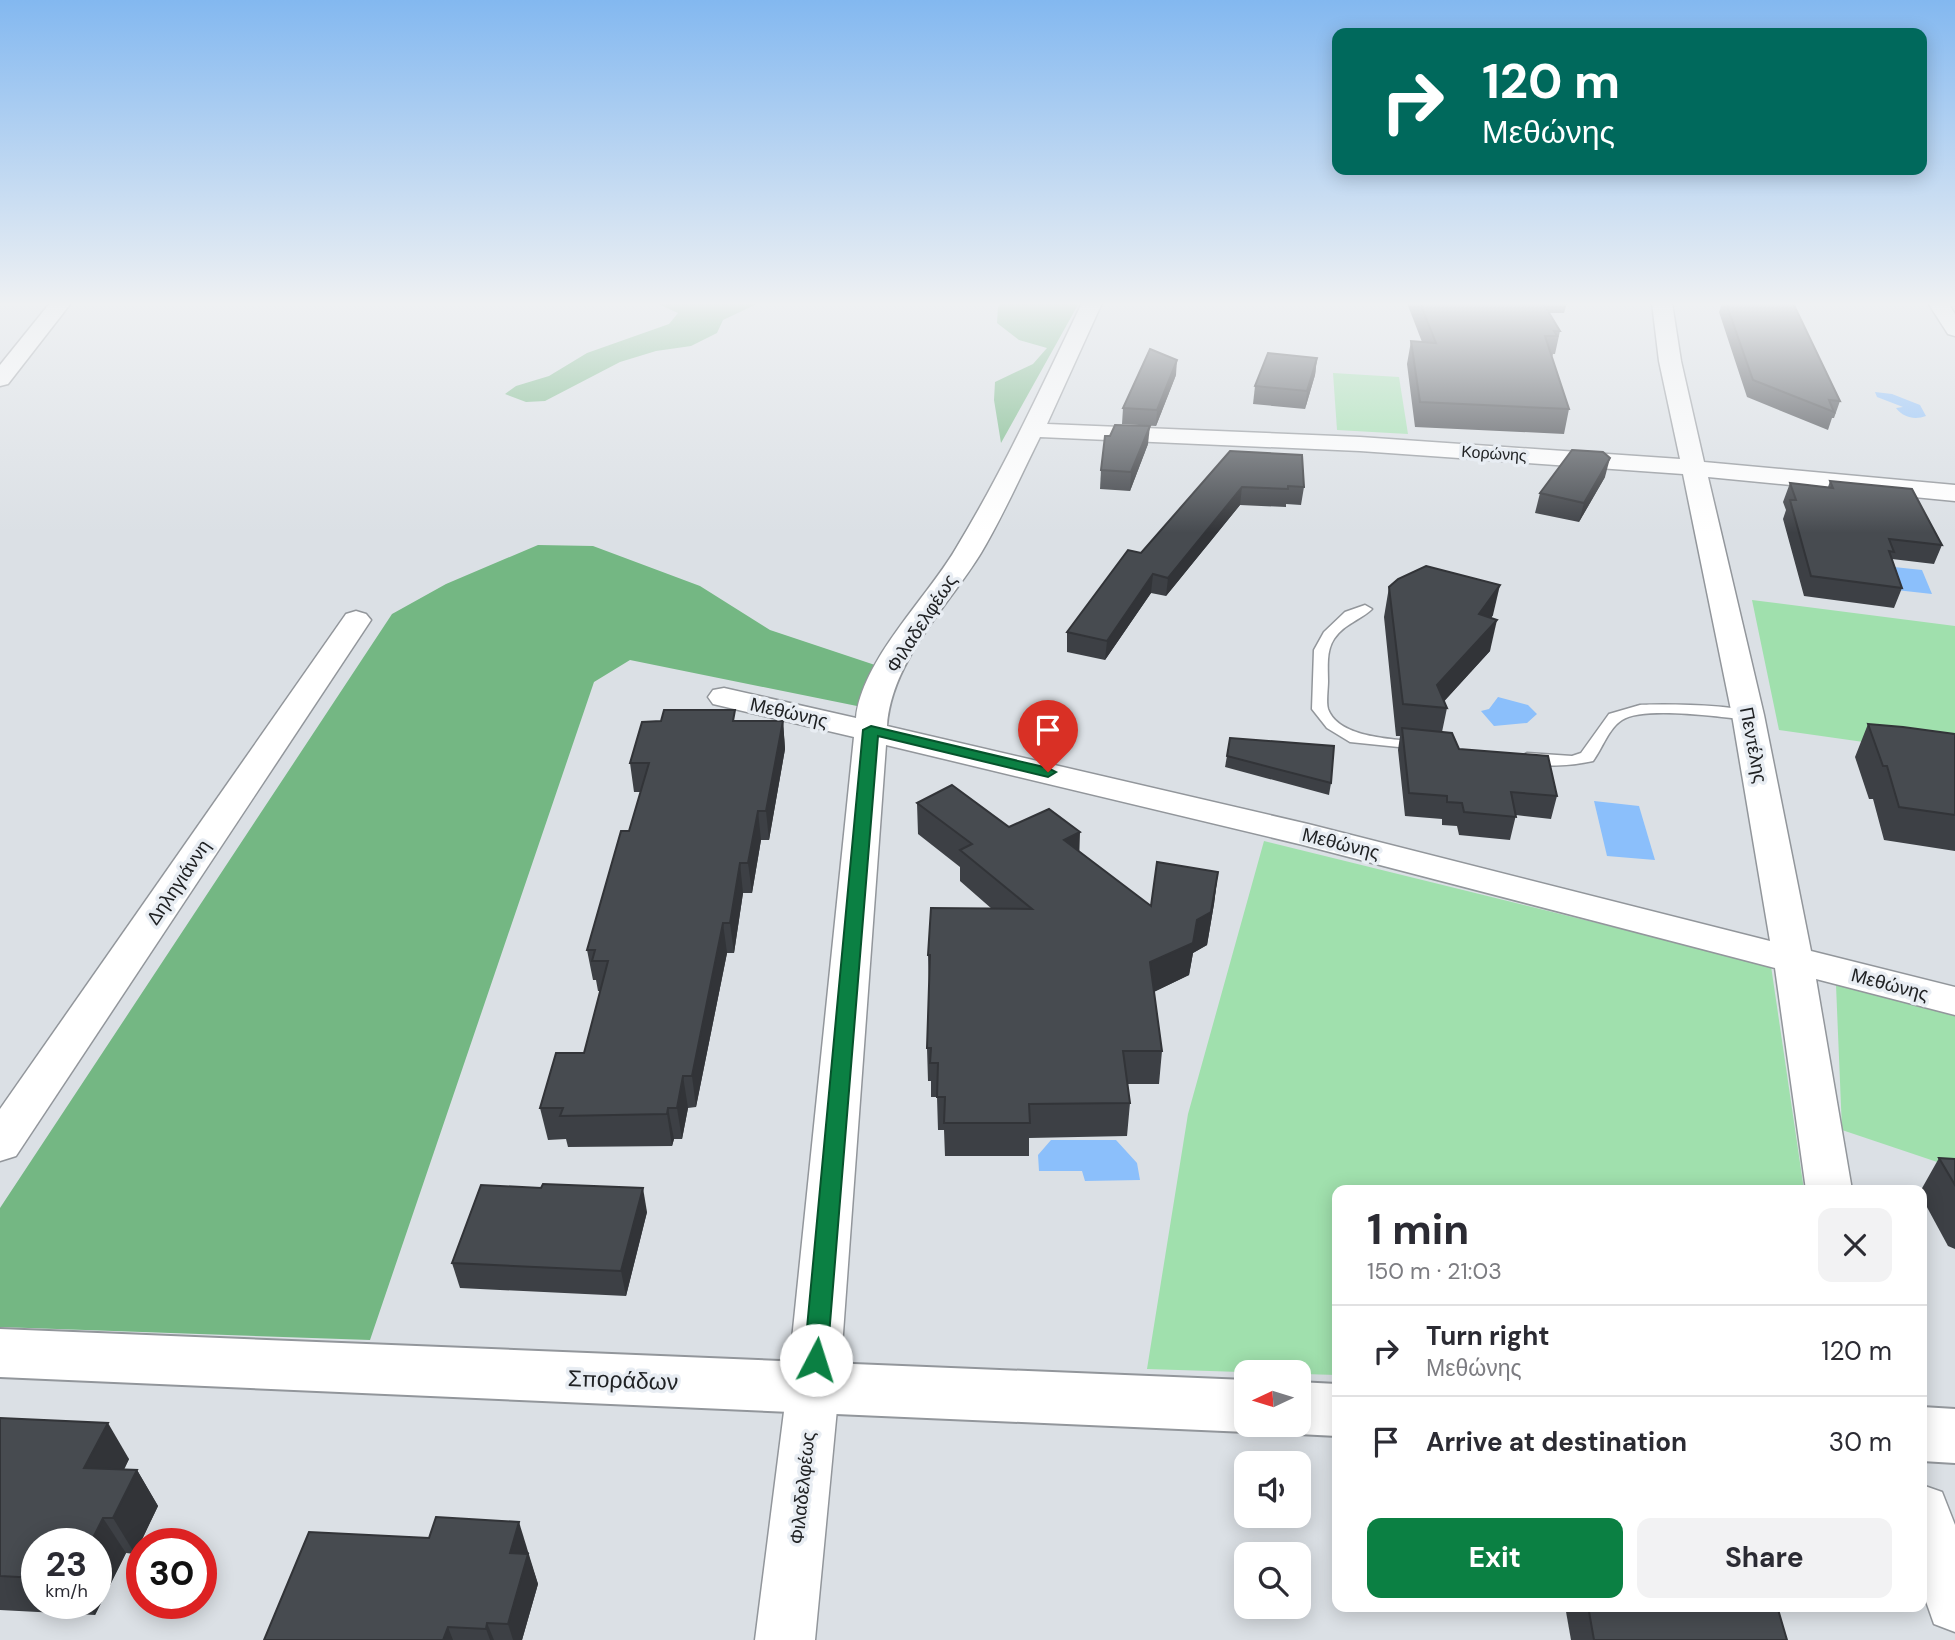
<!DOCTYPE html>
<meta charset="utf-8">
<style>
:root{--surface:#fff;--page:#f2f2f3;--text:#2b2b33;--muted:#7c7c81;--line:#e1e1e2;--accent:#0b8043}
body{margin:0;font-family:"DM Sans",sans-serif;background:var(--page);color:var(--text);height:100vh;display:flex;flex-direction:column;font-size:26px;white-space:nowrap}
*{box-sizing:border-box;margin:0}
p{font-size:23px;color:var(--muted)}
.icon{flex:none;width:38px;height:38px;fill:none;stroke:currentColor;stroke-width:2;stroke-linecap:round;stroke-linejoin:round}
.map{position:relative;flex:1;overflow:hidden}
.details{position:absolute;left:1332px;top:1185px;width:595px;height:427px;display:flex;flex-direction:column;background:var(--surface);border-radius:14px;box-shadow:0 4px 18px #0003}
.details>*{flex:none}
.guide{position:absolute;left:1332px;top:28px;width:595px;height:147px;border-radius:14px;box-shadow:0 4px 18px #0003;background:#00695c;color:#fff;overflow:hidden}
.needle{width:46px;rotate:266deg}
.controls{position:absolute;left:1234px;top:1360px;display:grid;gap:14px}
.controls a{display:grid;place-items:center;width:77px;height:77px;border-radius:14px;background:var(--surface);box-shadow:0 4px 18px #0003;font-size:35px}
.speed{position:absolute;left:21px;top:1528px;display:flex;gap:14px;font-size:35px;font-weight:700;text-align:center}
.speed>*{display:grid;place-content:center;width:91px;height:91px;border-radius:50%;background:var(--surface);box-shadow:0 4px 18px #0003;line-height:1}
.speed small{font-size:18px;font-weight:400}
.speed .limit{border:10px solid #d22;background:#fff;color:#111}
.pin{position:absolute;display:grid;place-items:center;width:60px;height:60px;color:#fff;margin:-72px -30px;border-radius:50% 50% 50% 0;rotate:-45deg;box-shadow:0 0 7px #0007}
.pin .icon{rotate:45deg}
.me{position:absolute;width:77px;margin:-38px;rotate:5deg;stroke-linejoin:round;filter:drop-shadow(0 0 5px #0008)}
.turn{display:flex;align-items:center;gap:24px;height:147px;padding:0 35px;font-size:32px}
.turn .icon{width:91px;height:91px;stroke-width:2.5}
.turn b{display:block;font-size:49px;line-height:60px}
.round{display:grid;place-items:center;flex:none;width:74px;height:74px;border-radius:14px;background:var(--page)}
.headline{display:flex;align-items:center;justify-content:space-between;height:119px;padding:0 35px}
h1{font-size:42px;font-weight:700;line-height:52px}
.action{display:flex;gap:14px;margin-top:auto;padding:14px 35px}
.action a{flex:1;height:80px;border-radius:14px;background:var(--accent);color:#fff;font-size:28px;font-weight:700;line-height:80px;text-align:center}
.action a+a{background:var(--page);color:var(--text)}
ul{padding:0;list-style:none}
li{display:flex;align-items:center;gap:21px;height:91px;padding:0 35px;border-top:2px solid var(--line)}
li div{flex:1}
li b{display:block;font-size:26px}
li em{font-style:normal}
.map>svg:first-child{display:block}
</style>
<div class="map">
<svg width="1955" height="1640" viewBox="0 0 1955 1640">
<rect width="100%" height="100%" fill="#dbe0e5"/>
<!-- green -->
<g fill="#a0e0ad">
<path d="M1333 373 1399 377 1408 434 1337 430Z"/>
<path d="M1752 600 1955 626V755L1779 730Z"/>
<path d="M1264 841 1771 966 1804 1190H1337V1375L1147 1369 1188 1114Z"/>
<path d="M1836 985 1955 1016V1168L1842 1130Z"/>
</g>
<!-- forest -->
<g fill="#74b783">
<path d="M656 303H759L723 320 717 333 691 346 656 351 620 362 545 401 526 402 505 394 516 386 549 376 587 353 669 324 678 313Z"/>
<path d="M1002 303H1079L1001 443 994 400 995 382 1033 364 1047 348 1019 340 997 323 998 307Z"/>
<path d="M538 545 593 546 700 586 770 630 875 665 857 706 630 660 594 682 370 1340 0 1327V1208L392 614 446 584Z"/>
</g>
<!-- water -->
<g fill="#8bbffb">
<path d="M1875 392 1892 394 1920 405 1926 416C1915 420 1904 418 1896 408L1903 407 1877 397Z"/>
<path d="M1894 567 1922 570 1932 594 1896 590Z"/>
<path d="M1498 697 1528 705 1537 714 1527 723 1494 726 1481 711 1489 709Z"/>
<path d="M1594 801 1639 806 1655 860 1607 856Z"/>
<path d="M1051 1140H1116L1137 1163 1140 1180 1085 1181 1082 1171H1039L1038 1155Z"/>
</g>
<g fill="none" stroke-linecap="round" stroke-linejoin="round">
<!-- lane casing -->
<g stroke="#92969b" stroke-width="3">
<g id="lane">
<path d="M1365 605 1372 609C1361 620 1345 623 1334 639 1326 651 1328 667 1328 681 1328 689 1326 702 1328 709 1339 739 1396 739 1422 742L1428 744 1430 747 1428 750 1350 742 1327 728 1312 709 1314 650 1324 632 1345 612Z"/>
<path d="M1640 705C1660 704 1745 704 1756 715L1748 720C1721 717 1643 706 1622 720 1609 728 1602 749 1593 761 1576 765 1531 770 1519 758L1527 753 1572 756 1581 753 1609 714Z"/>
</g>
</g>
<!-- street casing -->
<g stroke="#92969b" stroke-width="3">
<g id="street">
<path d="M50 303H71L8 384 0 386V365Z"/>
<path d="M1082 303H1102L1047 424 1360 437 1680 459 1659 361 1652 303H1672L1681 361 1704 462 1955 485V501L1708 477 1764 715 1811 951 1955 987V1015L1816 979 1852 1190H1806L1775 968 1303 845 886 745 839 1388 815 1640H755L787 1388 854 737 713 704 708 697 713 690 724 688 856 718C862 660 926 599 955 550 1003 471 1042 386 1082 303ZM1040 437 1360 451 1683 474 1732 715 1770 941 1308 824 887 726C892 659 948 607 981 553 1003 516 1021 475 1040 437Z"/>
<path d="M1928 303H1948L1955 314V336L1948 334Z"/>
<path d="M356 611 366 614 371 620 16 1156 0 1161V1109L346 614Z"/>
<path d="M1922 1485 1942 1492 1955 1525V1632L1934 1624 1922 1590Z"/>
</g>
</g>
<!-- secondary casing -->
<g stroke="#92969b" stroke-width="4">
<g id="secondary">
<path d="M0 1329 1246 1380V1424H1266L1246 1432 0 1377Z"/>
<path d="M1298 1382 1337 1384V1436L1298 1434 1278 1426 1298 1424Z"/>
<path d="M1922 1407 1955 1409V1463L1922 1461Z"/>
</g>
</g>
<!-- lane -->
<use href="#lane" fill="#fff" fill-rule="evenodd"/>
<!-- street -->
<use href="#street" fill="#fff" fill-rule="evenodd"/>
<!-- secondary -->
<use href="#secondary" fill="#fff" fill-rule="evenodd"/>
</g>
<!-- wall -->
<g fill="#3d4045" fill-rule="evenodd">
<path d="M1407 303H1567L1564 313H1549L1560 331 1555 354H1553L1552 357 1569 409 1564 434 1415 427 1407 364 1411 341 1422 342Z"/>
<path d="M1720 303H1793L1840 401 1834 418H1832L1828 430 1747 397 1719 312 1721 306Z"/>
<path d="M1317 358 1315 375 1305 409 1253 404 1255 386Z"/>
<path d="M1176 375 1156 426 1122 424 1123 408Z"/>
<path d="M1148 444 1130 491 1100 489 1101 470Z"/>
<path d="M1230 451 1304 487 1301 505 1286 504V507L1240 505 1166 596 1151 593 1105 660 1067 652V632L1141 553Z"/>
<path d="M1605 477 1579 522 1535 513 1540 493Z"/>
<path d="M1830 481 1942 545 1934 564 1892 559 1902 588 1894 608 1804 596 1783 519 1786 510 1783 502 1790 483 1828 487Z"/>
<path d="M1389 587 1493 615 1491 618 1490 651 1444 701 1447 708 1442 732 1459 749 1557 796 1551 819 1516 815 1510 840 1459 835 1457 826 1442 825V819L1405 816 1398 750 1400 736H1396L1384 617Z"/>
<path d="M736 721H783L785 749 769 840H761L752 893H743L734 953H727L696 1107 688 1108 682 1139H674L672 1146 568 1147 566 1139 548 1140 540 1108 584 1053 600 991H598L596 980H593L587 950 629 831 641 792H634L630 763Z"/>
<path d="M1868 724 1955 734V851L1884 840 1873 799H1869L1855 757Z"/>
<path d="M1227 756 1331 783 1329 795 1225 767Z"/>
<path d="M917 803 1009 827 1079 851 1151 906 1218 872 1214 904 1207 945 1193 953 1189 975 1154 992 1162 1051 1159 1084H1127L1130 1103 1127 1136 1029 1138V1156H945L944 1130H938L937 1097H931V1081H928L927 1048 929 988 928 955 992 909 960 881V867L918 834Z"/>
<path d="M1939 1158 1955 1159V1249L1948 1246 1922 1198 1921 1190Z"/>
<path d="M647 1212 626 1296 460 1288 452 1263Z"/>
<path d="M0 1418 129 1459 124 1470H137L158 1506 135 1554 126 1553 95 1615 0 1610ZM37 1544 96 1603H37Z"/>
<path d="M529 1552 528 1554 538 1584 522 1640H264Z"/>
<path d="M1565 1606H1777L1787 1640H1571Z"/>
</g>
<!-- shaded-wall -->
<g fill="#323438">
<path d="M1317 358 1315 375 1305 409 1307 391Z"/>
<path d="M1177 360 1176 375 1156 426 1157 410Z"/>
<path d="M1150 426 1148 444 1130 491 1131 472Z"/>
<path d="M1610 458 1605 477 1579 522 1584 503Z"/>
<path d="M1242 487 1240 505 1166 596 1168 578Z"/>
<path d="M1153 574 1151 593 1105 660 1107 641Z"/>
<path d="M1500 585 1493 615 1472 645 1479 614Z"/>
<path d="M1497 620 1490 651 1439 707 1437 685Z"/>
<path d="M783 721 785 749 769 840 766 811Z"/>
<path d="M758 811 761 840 752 893 748 863Z"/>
<path d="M1080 832 1079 863 1064 840Z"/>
<path d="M740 863 743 893 734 953 730 923Z"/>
<path d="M1218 872 1214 904 1207 945 1193 953 1189 975 1147 995 1150 962Z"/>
<path d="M723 923 727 953 696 1107 692 1076Z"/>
<path d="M683 1076 688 1108 682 1139 677 1108Z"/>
<path d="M668 1108 674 1139 672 1146 667 1114Z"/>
<path d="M643 1188 647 1212 626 1296 621 1271Z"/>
<path d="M108 1423 129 1459 106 1503 84 1468Z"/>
<path d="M137 1470 158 1506 135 1554 113 1518Z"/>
<path d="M103 1518 126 1553 95 1615 87 1603H96V1544H90Z"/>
<path d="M519 1522 538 1584 522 1640H513L508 1624 510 1553Z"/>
<path d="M487 1623 494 1640H490L486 1629Z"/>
<path d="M448 1627 453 1640H443Z"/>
</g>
<!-- building -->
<g fill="#474b50" stroke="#323438" stroke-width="2">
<path d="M1420 303H1543L1560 331H1554L1557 336H1545L1569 409 1420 402 1411 341 1436 343Z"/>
<path d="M1726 303H1793L1840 401 1829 400 1834 412 1753 380Z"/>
<path d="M1150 349 1177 360 1157 410 1123 408Z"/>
<path d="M1268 353 1317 358 1307 391 1255 386Z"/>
<path d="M1115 425 1150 426 1131 472 1101 470 1105 436H1110Z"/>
<path d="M1572 450 1603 452 1610 458 1584 503 1540 493Z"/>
<path d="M1230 451 1302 455 1304 487 1288 486V489L1242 487 1168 578 1153 574 1107 641 1067 632 1128 550 1141 553Z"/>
<path d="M1830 481 1912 489 1942 545 1889 539 1894 552 1889 551 1902 588 1811 576 1790 500H1796L1790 483 1833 488Z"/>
<path d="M1426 566 1500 585 1479 614 1497 620 1437 685 1447 708 1403 704 1389 587 1398 579Z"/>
<path d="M664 710H735L733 721H783L766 811H758L748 863H740L730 923H723L692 1076H683L677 1108H668L667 1114 560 1116 563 1108H540L556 1053H584L608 961H592L595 950H587L621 831H629L649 763H630L642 722 661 721Z"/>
<path d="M1868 724 1903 727 1955 734V815L1899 807 1887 766H1883Z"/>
<path d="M1402 728 1452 733 1459 749 1548 756 1557 796 1511 792 1516 817 1464 812 1462 803 1447 802V796L1409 793Z"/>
<path d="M1230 738 1334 746 1331 783 1227 756Z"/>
<path d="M952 785 1009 827 1049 809 1080 832 1064 840 1151 906 1157 862 1218 872 1211 912 1197 920 1193 943 1150 962 1162 1051H1123L1130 1103 1029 1104 1030 1123H944L945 1097H937L938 1063H930L931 1048H927L930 955H928L931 908 1032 909 960 850 972 844 917 803Z"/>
<path d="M1939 1158 1955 1159V1185Z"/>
<path d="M543 1184 643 1188 621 1271 452 1263 481 1185 541 1188Z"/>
<path d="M0 1418 108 1423 84 1468 137 1470 113 1518H103L90 1544H37V1578L0 1576Z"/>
<path d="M436 1517 519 1522 510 1553 528 1554 508 1624 487 1623 486 1629 448 1627 443 1640H264L309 1532 429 1538Z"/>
<path d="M1588 1606H1777L1787 1640H1594Z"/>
</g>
<!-- sky -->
<linearGradient id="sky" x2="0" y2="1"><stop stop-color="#83b8f0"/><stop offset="0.57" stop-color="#eff1f3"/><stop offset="1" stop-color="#eff1f3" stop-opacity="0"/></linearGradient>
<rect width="1955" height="533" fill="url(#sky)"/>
<!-- route -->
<path fill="#0b8043" stroke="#07532c" stroke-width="2" d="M871 726 1048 768 1056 772 1048 777 878 736 827 1360 824 1368 816 1371 807 1368 804 1360 863 730Z"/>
<g text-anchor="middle" stroke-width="7" stroke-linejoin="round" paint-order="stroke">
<!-- far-street labels -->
<g font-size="16" fill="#202224" stroke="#e8edf3">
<text transform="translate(1494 453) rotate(4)" y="6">Κορώνης</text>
</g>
<!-- street labels -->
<g font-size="19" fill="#202224" stroke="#e8edf3">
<text transform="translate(921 623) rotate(-57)" y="7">Φιλαδελφέως</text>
<text transform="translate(789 712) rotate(13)" y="7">Μεθώνης</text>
<text transform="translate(1754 745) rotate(79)" y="7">Πεντέλης</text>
<text transform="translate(1341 843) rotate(14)" y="7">Μεθώνης</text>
<text transform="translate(178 882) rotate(-56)" y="7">Δηληγιάννη</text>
<text transform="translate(1890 984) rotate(15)" y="7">Μεθώνης</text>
<text transform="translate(802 1488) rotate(-84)" y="7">Φιλαδελφέως</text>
</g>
<!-- near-street labels -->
<g font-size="23" fill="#202224" stroke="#e8edf3">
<text transform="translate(623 1380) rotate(2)" y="8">Σποράδων</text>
</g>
</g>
</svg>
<div class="controls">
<a><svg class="needle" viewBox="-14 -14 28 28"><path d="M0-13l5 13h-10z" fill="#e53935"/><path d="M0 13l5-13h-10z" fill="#7c7c81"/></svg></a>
<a><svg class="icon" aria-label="sound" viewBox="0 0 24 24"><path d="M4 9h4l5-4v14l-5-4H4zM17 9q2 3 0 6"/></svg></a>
<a><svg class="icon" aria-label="search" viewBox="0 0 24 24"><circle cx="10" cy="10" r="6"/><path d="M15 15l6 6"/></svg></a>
</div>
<div class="speed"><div>23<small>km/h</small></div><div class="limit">30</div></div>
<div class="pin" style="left:1048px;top:772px;background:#d93025"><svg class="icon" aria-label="arrive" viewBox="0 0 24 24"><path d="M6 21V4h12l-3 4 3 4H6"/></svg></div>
<svg class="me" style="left:816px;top:1360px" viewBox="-20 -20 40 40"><circle r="19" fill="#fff"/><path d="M0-13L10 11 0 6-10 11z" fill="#0b8043"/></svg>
<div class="guide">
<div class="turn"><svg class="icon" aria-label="right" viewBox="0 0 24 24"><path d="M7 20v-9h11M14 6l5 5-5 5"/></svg><div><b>120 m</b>Μεθώνης</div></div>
</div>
<section class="details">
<div class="headline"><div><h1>1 min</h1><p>150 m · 21:03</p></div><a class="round"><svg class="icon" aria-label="close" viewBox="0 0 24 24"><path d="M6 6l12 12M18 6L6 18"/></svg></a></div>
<ul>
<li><svg class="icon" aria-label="right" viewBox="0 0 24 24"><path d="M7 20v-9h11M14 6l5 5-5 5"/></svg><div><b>Turn right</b><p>Μεθώνης</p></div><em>120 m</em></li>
<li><svg class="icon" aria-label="arrive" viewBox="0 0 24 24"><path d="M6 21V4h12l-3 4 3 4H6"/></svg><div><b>Arrive at destination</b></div><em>30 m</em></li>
</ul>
<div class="action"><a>Exit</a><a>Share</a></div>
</section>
</div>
